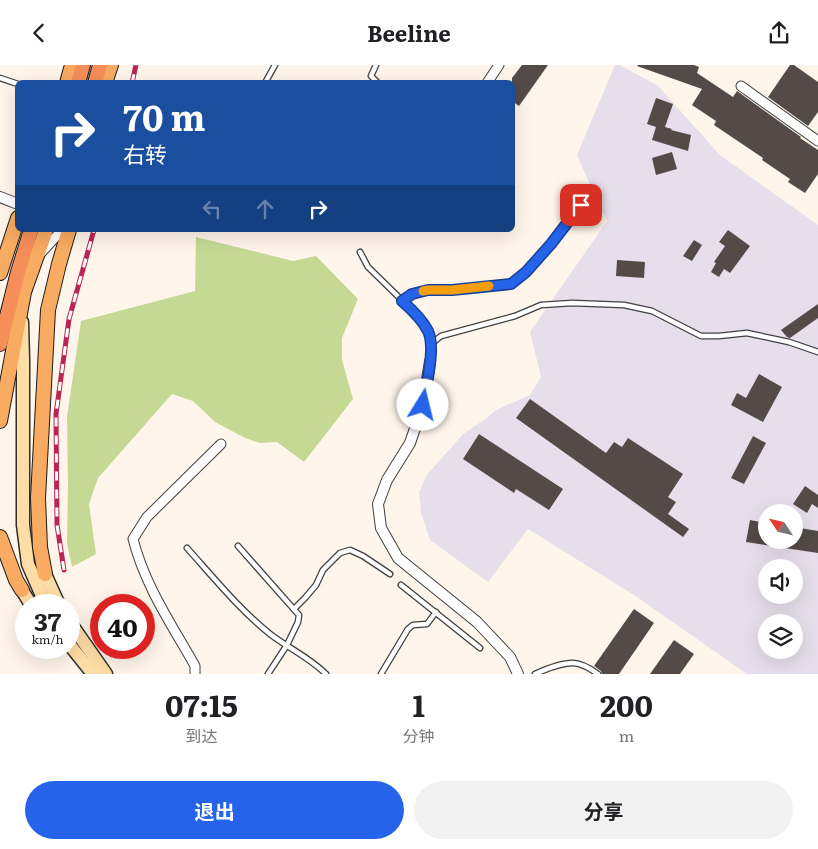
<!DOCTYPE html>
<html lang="zh">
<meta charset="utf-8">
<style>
:root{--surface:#fff;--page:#f2f2f2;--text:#202124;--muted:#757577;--accent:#2563eb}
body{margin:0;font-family:Literata,"Noto Sans SC",serif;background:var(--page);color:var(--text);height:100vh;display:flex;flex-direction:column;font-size:19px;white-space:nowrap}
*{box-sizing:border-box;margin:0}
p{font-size:16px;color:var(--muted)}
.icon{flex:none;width:28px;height:28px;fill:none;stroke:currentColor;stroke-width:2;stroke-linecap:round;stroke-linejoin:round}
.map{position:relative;height:609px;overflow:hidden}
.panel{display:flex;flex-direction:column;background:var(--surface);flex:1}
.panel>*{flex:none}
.guide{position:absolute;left:15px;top:15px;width:500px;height:152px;border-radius:8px;box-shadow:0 5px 20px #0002;background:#1a4fa0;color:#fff;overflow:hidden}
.needle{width:32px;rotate:305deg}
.tools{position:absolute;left:758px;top:439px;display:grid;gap:10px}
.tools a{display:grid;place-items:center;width:45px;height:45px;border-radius:50%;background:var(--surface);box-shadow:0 5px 20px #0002;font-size:25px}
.speed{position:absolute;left:15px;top:529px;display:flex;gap:10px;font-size:25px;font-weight:700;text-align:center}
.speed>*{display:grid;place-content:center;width:65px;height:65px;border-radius:50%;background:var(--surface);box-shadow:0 5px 20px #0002;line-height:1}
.speed small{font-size:12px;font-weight:400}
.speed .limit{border:8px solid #d22;background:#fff;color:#111}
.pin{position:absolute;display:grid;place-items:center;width:42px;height:42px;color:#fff;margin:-21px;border-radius:10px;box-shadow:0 2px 8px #0006}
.me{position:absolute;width:55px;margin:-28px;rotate:9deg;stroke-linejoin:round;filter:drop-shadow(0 0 4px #0008)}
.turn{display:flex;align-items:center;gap:18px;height:105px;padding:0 25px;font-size:22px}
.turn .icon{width:65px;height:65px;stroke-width:2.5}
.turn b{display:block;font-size:35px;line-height:42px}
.lanes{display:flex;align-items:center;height:48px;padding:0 25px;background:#0003;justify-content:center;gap:25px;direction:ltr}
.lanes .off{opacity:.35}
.eta{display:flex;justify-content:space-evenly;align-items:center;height:85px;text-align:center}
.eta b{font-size:30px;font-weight:700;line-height:35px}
.primary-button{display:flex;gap:10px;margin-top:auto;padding:10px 25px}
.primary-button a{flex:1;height:58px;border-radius:30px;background:var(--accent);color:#fff;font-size:20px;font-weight:700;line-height:58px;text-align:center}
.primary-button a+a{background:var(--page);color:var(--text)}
header{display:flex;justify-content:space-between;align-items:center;height:65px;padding:0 25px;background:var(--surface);font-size:22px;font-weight:700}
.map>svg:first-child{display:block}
</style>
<header><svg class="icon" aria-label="back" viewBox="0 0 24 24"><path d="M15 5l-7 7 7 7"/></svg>Beeline<svg class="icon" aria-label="share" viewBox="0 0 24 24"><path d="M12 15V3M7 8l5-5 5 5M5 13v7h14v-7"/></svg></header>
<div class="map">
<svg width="818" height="609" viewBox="0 0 818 609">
<rect width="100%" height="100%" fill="#fff5ea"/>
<!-- industrial -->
<path fill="#e6dfeb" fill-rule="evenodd" d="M615 0H620L658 21 720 90 818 160V609H747L634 530 528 464 488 517 430 475 421 447 419 428 426 411 463 369 484 355 496 345 530 330 541 312 530 267 607 156 598 138 577 90ZM766 448H794V475H766ZM766 502H794V530H766ZM766 558H794V585H766Z"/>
<!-- forest -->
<path fill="#c5d994" d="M196 172 293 196 316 191 358 234 342 273V295L353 334 304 397 277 377 260 378 245 373 215 357 193 336 172 329 98 413 89 439 96 489 72 502 67 479 68 420 67 352 81 256 195 226Z"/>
<!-- building -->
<g fill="#544a48">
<path d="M522 0H548L519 41 512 36V13Z"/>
<path d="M638 0H694L699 2 697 8 733 32 737 26 801 72 800 73 818 85V109L805 128 788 117 790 114 762 95 763 93 714 60 716 56 692 40 702 24 637 1Z"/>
<path d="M790 0H794L818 17V47L808 61 768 32Z"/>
<path d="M656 33 673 39 665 62 672 64 671 65 691 70 688 86 652 75 656 62 647 59Z"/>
<path d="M672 87 677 104 656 110 652 93Z"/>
<path d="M728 165 750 181 730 208 724 204 719 212 711 207 716 198 714 197 725 181 719 177Z"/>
<path d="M694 175 702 180 692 196 683 191Z"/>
<path d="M617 195 645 197 644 213 616 211Z"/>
<path d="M818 239V253L790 273 787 272 781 265Z"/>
<path d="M759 309 782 322 763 357 731 340 737 328 746 333Z"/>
<path d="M530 334 606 388 614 377 622 382 628 373 683 409 668 432 676 437 668 449 689 464 683 472 516 353Z"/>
<path d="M479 369 563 424 549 445 516 424 514 428 463 394Z"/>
<path d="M753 371 766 378 744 419 731 413Z"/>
<path d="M805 421 818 430V443L812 439 807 448 793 439Z"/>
<path d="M750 455 766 458V475H794V462L818 466V488L746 477Z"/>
<path d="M634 544 654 558 619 609H602L601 606 594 601Z"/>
<path d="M674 575 694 589 680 609H650Z"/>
</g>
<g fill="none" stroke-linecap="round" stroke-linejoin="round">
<!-- service casing -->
<g stroke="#3f3f3f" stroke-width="7">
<g id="service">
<path d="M376 0 371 11 378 18"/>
<path d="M0 13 18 19"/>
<path d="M265 18 275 0"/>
<path d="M360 187 368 202 412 245 427 265 431 279"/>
<path d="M402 236 412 229 428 225H451L511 219 526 207 551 179 591 126"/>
<path d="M430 296 431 279 441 271 515 251 541 240 572 238 624 240 652 246 701 271H719L747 268 789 277 818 287"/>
<path d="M238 481 299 550 298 557 287 580 268 609"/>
<path d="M187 483C214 513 239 544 270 569 288 583 309 592 326 609"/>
<path d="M401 520 480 583"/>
<path d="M294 544 305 533 316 520 323 505 340 488 350 485 363 491 390 509"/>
<path d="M381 609 408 564 413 560 427 559 436 547"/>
<path d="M535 609C546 604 561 598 573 598 582 598 591 604 598 609"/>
</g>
</g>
<!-- minor casing -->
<g stroke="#3f3f3f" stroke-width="11">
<g id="minor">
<path d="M487 18 499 0"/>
<path d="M741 21 818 76"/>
<path d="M40 189 62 165"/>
<path d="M195 609V601C172 560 145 521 133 474L147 452 221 379"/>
</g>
</g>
<!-- tertiary casing -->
<g stroke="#3f3f3f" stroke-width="12">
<g id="tertiary">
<path d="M0 132 18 139"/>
<path d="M430 296 423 340 410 378 387 415 378 439 381 463 398 493 477 557 510 592 518 609"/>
</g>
</g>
<!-- secondary casing -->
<g stroke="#2e2e2e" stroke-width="15">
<g id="secondary">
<path d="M22 257 23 295V460L28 499 46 540"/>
<path d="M45 509 59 540"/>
<path d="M22 525 31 540"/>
<path d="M69 556 106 609"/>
<path d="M69 579 93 609"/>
</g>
</g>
<!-- primary casing -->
<g stroke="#1d1d1d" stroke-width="16">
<g id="primary">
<path d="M67 18 72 0"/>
<path d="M105 18 111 0"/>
<path d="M0 208 18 153"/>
<path d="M0 356 24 227 46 165"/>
<path d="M0 472 16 515 22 525"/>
<path d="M45 509 40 482 38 433 48 245 59 199 69 165"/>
</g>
</g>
<!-- trunk casing -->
<g stroke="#1d1d1d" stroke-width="16">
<g id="trunk">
<path d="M78 18 83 0"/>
<path d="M95 18 100 0"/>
<path d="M0 279 18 207 31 165"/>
</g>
</g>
<!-- service -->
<use href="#service" stroke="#fff" stroke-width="4.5"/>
<!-- minor -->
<use href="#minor" stroke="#fff" stroke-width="9"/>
<!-- tertiary -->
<use href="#tertiary" stroke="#fff" stroke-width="10"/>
<!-- secondary -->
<use href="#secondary" stroke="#ffdda6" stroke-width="12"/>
<!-- primary -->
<use href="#primary" stroke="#f8ab61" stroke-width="14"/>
<!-- trunk -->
<use href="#trunk" stroke="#f68e5a" stroke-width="14"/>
<!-- rail casing -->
<g stroke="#ba2553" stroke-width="5">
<g id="rail">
<path d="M132 18 136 0"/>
<path d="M64 505 57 460 56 349 69 254 94 165"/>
</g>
</g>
<!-- rail -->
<use href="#rail" stroke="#fff" stroke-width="3" stroke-dasharray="9" stroke-linecap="butt"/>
</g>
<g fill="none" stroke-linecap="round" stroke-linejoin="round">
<!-- route casing -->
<g stroke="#184099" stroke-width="12">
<path id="route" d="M423 340C426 321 436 283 428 266 423 256 410 243 402 236L412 229 428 225H452L511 219 526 207 551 179 581 140"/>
</g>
<!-- route -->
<use href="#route" stroke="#2563eb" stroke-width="9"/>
<!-- slow -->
<path stroke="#f59e0b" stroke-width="9" d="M423 226 428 225H452L489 221"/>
</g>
</svg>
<div class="tools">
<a><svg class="needle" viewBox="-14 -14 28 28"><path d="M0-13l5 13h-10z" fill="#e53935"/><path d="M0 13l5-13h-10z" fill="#757577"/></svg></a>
<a><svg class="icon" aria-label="sound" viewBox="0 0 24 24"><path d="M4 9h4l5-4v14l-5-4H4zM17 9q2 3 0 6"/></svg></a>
<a><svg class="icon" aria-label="layers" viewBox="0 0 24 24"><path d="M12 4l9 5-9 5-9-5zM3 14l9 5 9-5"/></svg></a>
</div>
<div class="speed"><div>37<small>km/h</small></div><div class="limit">40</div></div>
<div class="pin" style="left:581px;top:140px;background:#d93025"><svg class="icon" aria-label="arrive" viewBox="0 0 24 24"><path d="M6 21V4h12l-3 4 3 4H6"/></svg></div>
<svg class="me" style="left:423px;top:340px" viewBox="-20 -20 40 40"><circle r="19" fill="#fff"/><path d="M0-13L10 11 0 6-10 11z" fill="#2563eb"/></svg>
<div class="guide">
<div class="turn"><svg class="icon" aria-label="right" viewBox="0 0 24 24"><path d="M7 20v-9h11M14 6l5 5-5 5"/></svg><div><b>70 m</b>右转</div></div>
<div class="lanes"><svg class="icon off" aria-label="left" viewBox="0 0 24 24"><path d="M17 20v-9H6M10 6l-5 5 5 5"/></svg><svg class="icon off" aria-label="ahead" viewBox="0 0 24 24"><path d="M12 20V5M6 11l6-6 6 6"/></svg><svg class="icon" aria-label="right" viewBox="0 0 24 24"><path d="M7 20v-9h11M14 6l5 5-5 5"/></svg></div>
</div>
</div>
<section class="panel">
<div class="eta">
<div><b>07:15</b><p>到达</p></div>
<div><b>1</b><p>分钟</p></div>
<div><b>200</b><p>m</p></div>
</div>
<div class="primary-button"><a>退出</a><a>分享</a></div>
</section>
